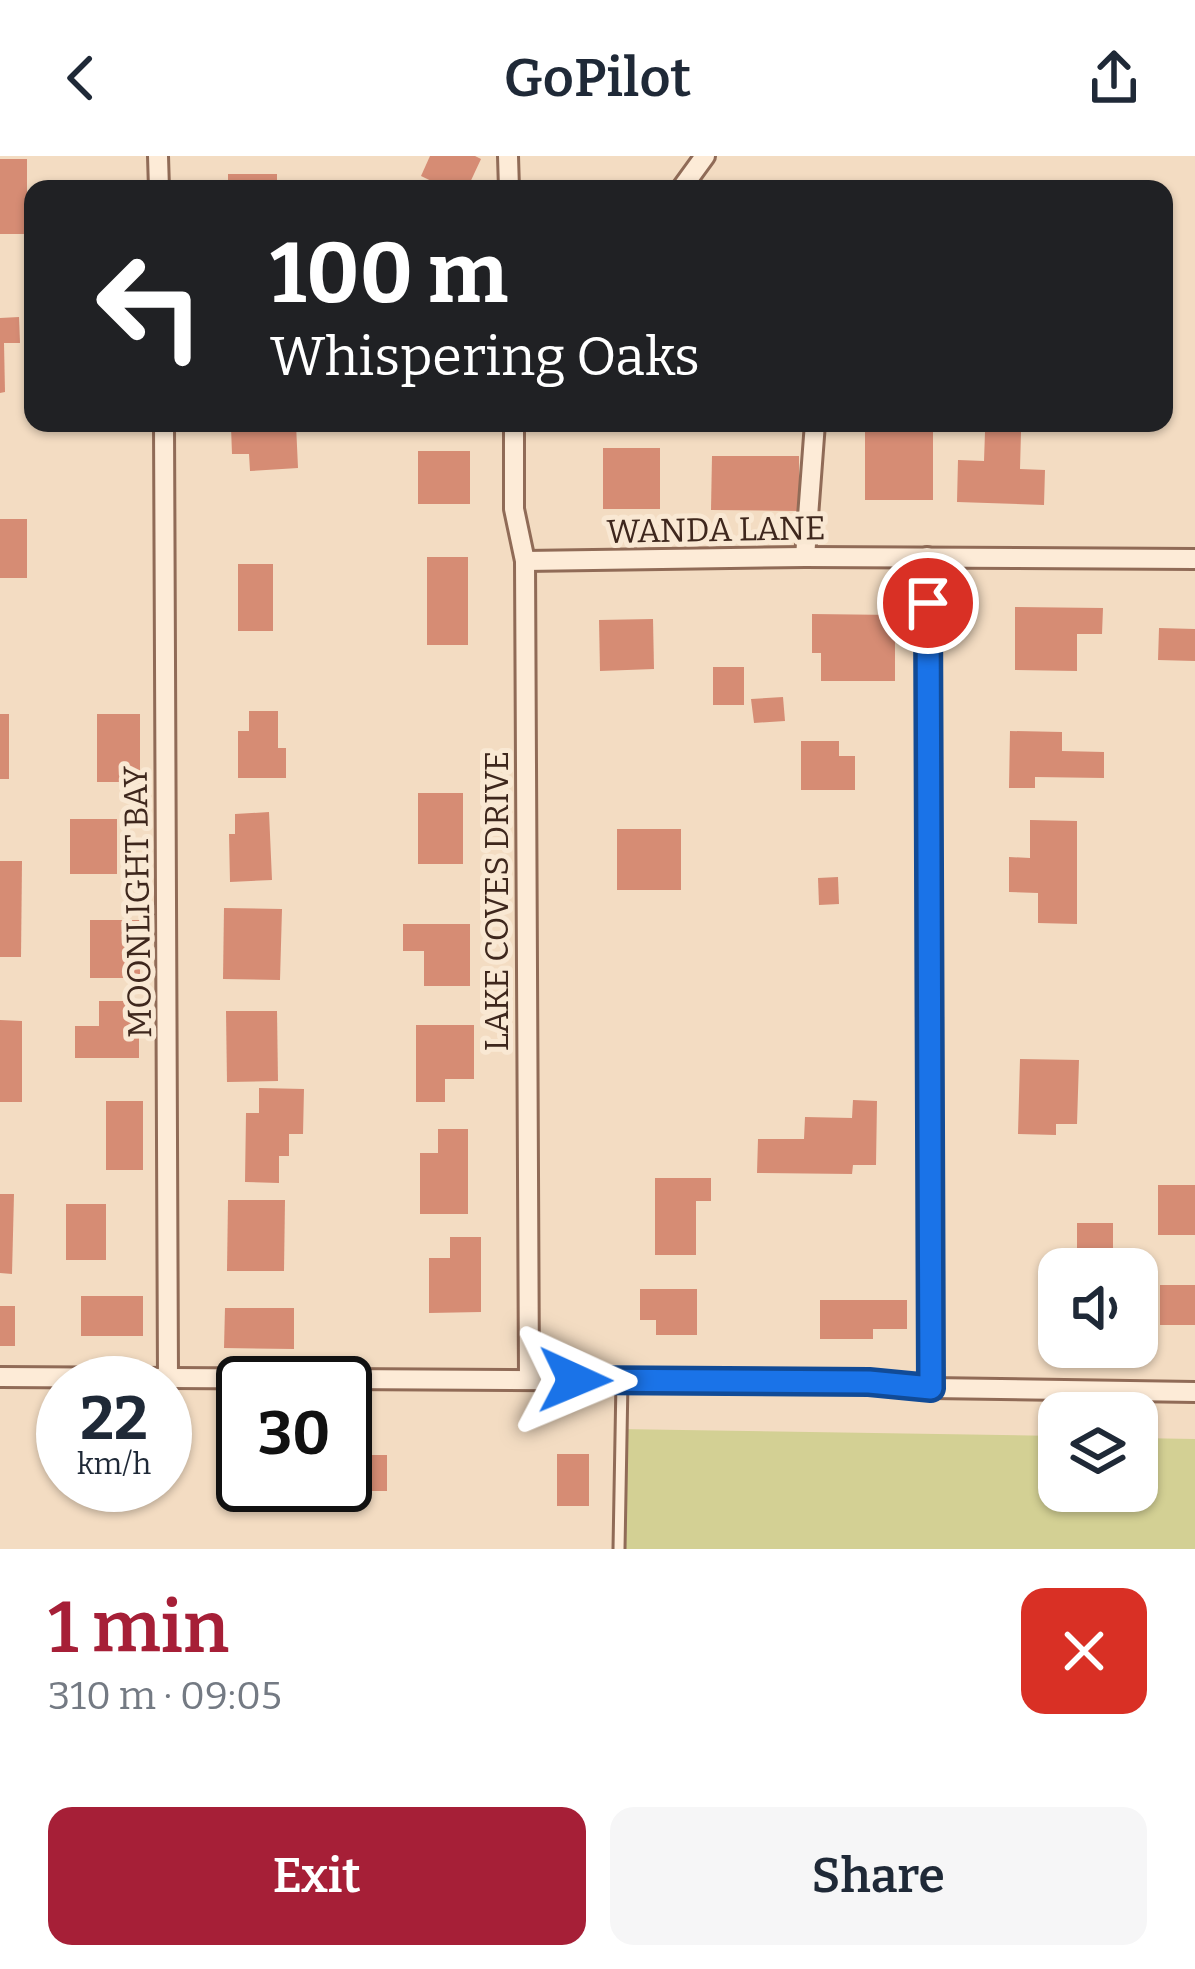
<!DOCTYPE html>
<meta charset="utf-8">
<style>
:root{--surface:#fff;--page:#f6f6f7;--text:#1f2937;--muted:#747a83;--accent:#a61f37}
body{margin:0;font-family:Bitter,serif;background:var(--page);color:var(--text);height:100vh;display:flex;flex-direction:column;font-size:45px;white-space:nowrap}
*{box-sizing:border-box;margin:0}
p{font-size:39px;color:var(--muted)}
.icon{flex:none;width:66px;height:66px;fill:none;stroke:currentColor;stroke-width:2;stroke-linecap:round;stroke-linejoin:round}
.map{position:relative;height:1393px;overflow:hidden}
.side{display:flex;flex-direction:column;background:var(--surface);flex:1}
.side>*{flex:none}
.hud{position:absolute;left:24px;top:24px;width:1149px;height:252px;border-radius:24px;box-shadow:0 3px 9px #0004;background:#202124;color:#fff;overflow:hidden}
.controls{position:absolute;left:1038px;top:1092px;display:grid;gap:24px}
.controls a{display:grid;place-items:center;width:120px;height:120px;border-radius:24px;background:var(--surface);box-shadow:0 3px 9px #0004;font-size:60px}
.speed{position:absolute;left:36px;top:1200px;display:flex;gap:24px;font-size:60px;font-weight:700;text-align:center}
.speed>*{display:grid;place-content:center;width:156px;height:156px;border-radius:50%;background:var(--surface);box-shadow:0 3px 9px #0004;line-height:1}
.speed small{font-size:30px;font-weight:400}
.speed .limit{border:6px solid #111;border-radius:18px;background:#fff;color:#111}
.pin{position:absolute;display:grid;place-items:center;width:102px;height:102px;color:#fff;margin:-51px;border:6px solid #fff;border-radius:50%;box-shadow:0 3px 12px #0007}
.me{position:absolute;width:132px;margin:-66px;rotate:91deg;stroke-linejoin:round;filter:drop-shadow(0 0 9px #0008)}
.turn{display:flex;align-items:center;gap:42px;height:252px;padding:0 48px;font-size:54px}
.turn .icon{width:156px;height:156px;stroke-width:2.5}
.turn b{display:block;font-size:84px;line-height:102px}
.round{display:grid;place-items:center;flex:none;width:126px;height:126px;border-radius:24px;background:var(--page)}
.headline{display:flex;align-items:center;justify-content:space-between;height:204px;padding:0 48px}
h1{font-size:72px;font-weight:600;line-height:90px;color:var(--accent)}
.cta{display:flex;gap:24px;margin-top:auto;padding:24px 48px}
.cta a{flex:1;height:138px;border-radius:24px;background:var(--accent);color:#fff;font-size:48px;font-weight:600;line-height:138px;text-align:center}
.cta a+a{background:var(--page);color:var(--text)}
header{display:flex;justify-content:space-between;align-items:center;height:156px;padding:0 48px;background:var(--surface);font-size:54px;font-weight:600}
.map>svg:first-child{display:block}
</style>
<header><svg class="icon" aria-label="back" viewBox="0 0 24 24"><path d="M15 5l-7 7 7 7"/></svg>GoPilot<svg class="icon" aria-label="share" viewBox="0 0 24 24"><path d="M12 15V3M7 8l5-5 5 5M5 13v7h14v-7"/></svg></header>
<div class="map">
<svg width="1195" height="1393" viewBox="0 0 1195 1393">
<rect width="100%" height="100%" fill="#f3dcc2"/>
<!-- green -->
<path fill="#d3d094" d="M617 1273 1059 1280V1335H1137V1282L1195 1283V1393H614Z"/>
<!-- building -->
<g fill="#d68c74">
<path d="M430 0H475L481 3 467 33H448L421 20Z"/>
<rect x="0" y="3" width="27" height="75"/>
<rect x="228" y="18" width="49" height="15"/>
<path d="M1110 27V33H1012V29Z"/>
<path d="M19 161 20 187H0V162Z"/>
<path d="M0 187H4L5 236 0 237Z"/>
<path d="M296 268 298 312 250 315 249 298H232L231 271Z"/>
<rect x="865" y="275" width="68" height="69"/>
<path d="M985 276H1021L1020 313 1045 314 1044 349 957 346 958 304 984 305Z"/>
<rect x="603" y="292" width="57" height="61"/>
<rect x="418" y="295" width="52" height="53"/>
<path d="M712 300H799V355L711 354Z"/>
<rect x="0" y="363" width="27" height="59"/>
<rect x="427" y="401" width="41" height="88"/>
<rect x="238" y="408" width="35" height="67"/>
<path d="M1015 451 1103 452 1102 478H1077V515L1015 514Z"/>
<path d="M812 458 895 459V525H821V497H812Z"/>
<path d="M653 463 654 513 600 515 599 464Z"/>
<path d="M1159 472 1195 473V505L1158 504Z"/>
<rect x="713" y="511" width="31" height="38"/>
<path d="M783 541 785 565 754 567 751 543Z"/>
<path d="M249 555H278V592H286V622H238V575H249Z"/>
<rect x="0" y="558" width="9" height="65"/>
<rect x="97" y="558" width="43" height="68"/>
<path d="M1010 575 1062 576V595L1104 596V622L1035 621V632H1009Z"/>
<path d="M801 585H839V600H855V634H801Z"/>
<rect x="418" y="637" width="45" height="71"/>
<path d="M269 656 272 724 230 726 229 678H235V658Z"/>
<rect x="70" y="663" width="47" height="55"/>
<path d="M1030 664 1077 665V768L1038 767V737L1009 736V701L1030 702Z"/>
<rect x="617" y="673" width="64" height="61"/>
<path d="M0 705H22L21 801H0Z"/>
<path d="M838 721 839 748 819 749 818 722Z"/>
<path d="M224 752 282 753 280 824 223 823Z"/>
<rect x="90" y="764" width="50" height="58"/>
<path d="M403 768H470V830H424V795H403Z"/>
<path d="M99 845H139V902H75V870H99Z"/>
<path d="M226 855H277L278 925 227 926Z"/>
<path d="M0 864 22 865V946H0Z"/>
<path d="M416 869H474V923H445V946H416Z"/>
<path d="M1020 903 1079 904 1077 968H1056V979L1018 978Z"/>
<path d="M259 932 304 933 303 978H289V1000H279V1027L245 1026 246 957H259Z"/>
<path d="M853 944 877 945 876 1009H853L852 1018 757 1017 758 983H804L805 961 852 962Z"/>
<rect x="106" y="945" width="37" height="69"/>
<path d="M438 973H468V1058H420V997H438Z"/>
<path d="M655 1022H711V1045H696V1099H655Z"/>
<rect x="1158" y="1029" width="37" height="50"/>
<path d="M0 1038H14L12 1118 0 1117Z"/>
<path d="M228 1044H285L284 1115H227Z"/>
<rect x="66" y="1048" width="40" height="56"/>
<rect x="1077" y="1067" width="36" height="32"/>
<path d="M450 1081H481V1156L429 1157V1102H450Z"/>
<rect x="1160" y="1129" width="35" height="40"/>
<path d="M640 1133H697V1179H656V1164H640Z"/>
<rect x="81" y="1140" width="62" height="40"/>
<path d="M820 1144H907V1173H873V1183H820Z"/>
<rect x="0" y="1150" width="15" height="40"/>
<path d="M225 1152H294V1193L224 1192Z"/>
<rect x="557" y="1298" width="32" height="52"/>
<path d="M345 1299H387V1335H321V1329H345Z"/>
</g>
<g fill="none" stroke-linecap="round" stroke-linejoin="round">
<!-- lane casing -->
<g stroke="#906b57" stroke-width="15">
<path id="lane" d="M619 1393 622 1225"/>
</g>
<!-- street casing -->
<g stroke="#906b57" stroke-width="24">
<g id="street">
<path d="M158 0 159 33"/>
<path d="M508 0 509 33"/>
<path d="M681 33 705 0"/>
<path d="M164 267 168 1223"/>
<path d="M514 267V353L525 405 529 1223"/>
<path d="M805 401 815 267"/>
<path d="M927 401 931 1232"/>
<path d="M525 405 805 401 1195 403"/>
<path d="M0 1221 869 1226 931 1232 1195 1236"/>
</g>
</g>
<!-- lane -->
<use href="#lane" stroke="#fdebd7" stroke-width="9"/>
<!-- street -->
<use href="#street" stroke="#fdebd7" stroke-width="18"/>
</g>
<g fill="none" stroke-linecap="round" stroke-linejoin="round">
<!-- route casing -->
<g stroke="#114b97" stroke-width="30">
<path id="route" d="M575 1224 869 1226 931 1232 928 447"/>
</g>
<!-- route -->
<use href="#route" stroke="#1a73e8" stroke-width="21"/>
</g>
<g text-anchor="middle" stroke-width="10" stroke-linejoin="round" paint-order="stroke">
<!-- street labels -->
<g font-size="33" fill="#3e271d" stroke="#f9e8d3">
<text transform="translate(716 373) rotate(-1)" y="12">WANDA LANE</text>
<text transform="translate(496 745) rotate(-90)" y="12">LAKE COVES DRIVE</text>
<text transform="translate(137 746) rotate(-91)" y="12">MOONLIGHT BAY</text>
</g>
</g>
</svg>
<div class="controls">
<a><svg class="icon" aria-label="sound" viewBox="0 0 24 24"><path d="M4 9h4l5-4v14l-5-4H4zM17 9q2 3 0 6"/></svg></a>
<a><svg class="icon" aria-label="layers" viewBox="0 0 24 24"><path d="M12 4l9 5-9 5-9-5zM3 14l9 5 9-5"/></svg></a>
</div>
<div class="speed"><div>22<small>km/h</small></div><div class="limit">30</div></div>
<div class="pin" style="left:928px;top:447px;background:#d93025"><svg class="icon" aria-label="arrive" viewBox="0 0 24 24"><path d="M6 21V4h12l-3 4 3 4H6"/></svg></div>
<svg class="me" style="left:575px;top:1224px" viewBox="-20 -20 40 40"><path d="M0-17L14 15 0 8-14 15z" fill="#1a73e8" stroke="#fff" stroke-width="4"/></svg>
<div class="hud">
<div class="turn"><svg class="icon" aria-label="left" viewBox="0 0 24 24"><path d="M17 20v-9H6M10 6l-5 5 5 5"/></svg><div><b>100 m</b>Whispering Oaks</div></div>
</div>
</div>
<section class="side">
<div class="headline"><div><h1>1 min</h1><p>310 m · 09:05</p></div><a class="round" style="background:#d93025;color:#fff"><svg class="icon" aria-label="close" viewBox="0 0 24 24"><path d="M6 6l12 12M18 6L6 18"/></svg></a></div>
<div class="cta"><a>Exit</a><a>Share</a></div>
</section>
